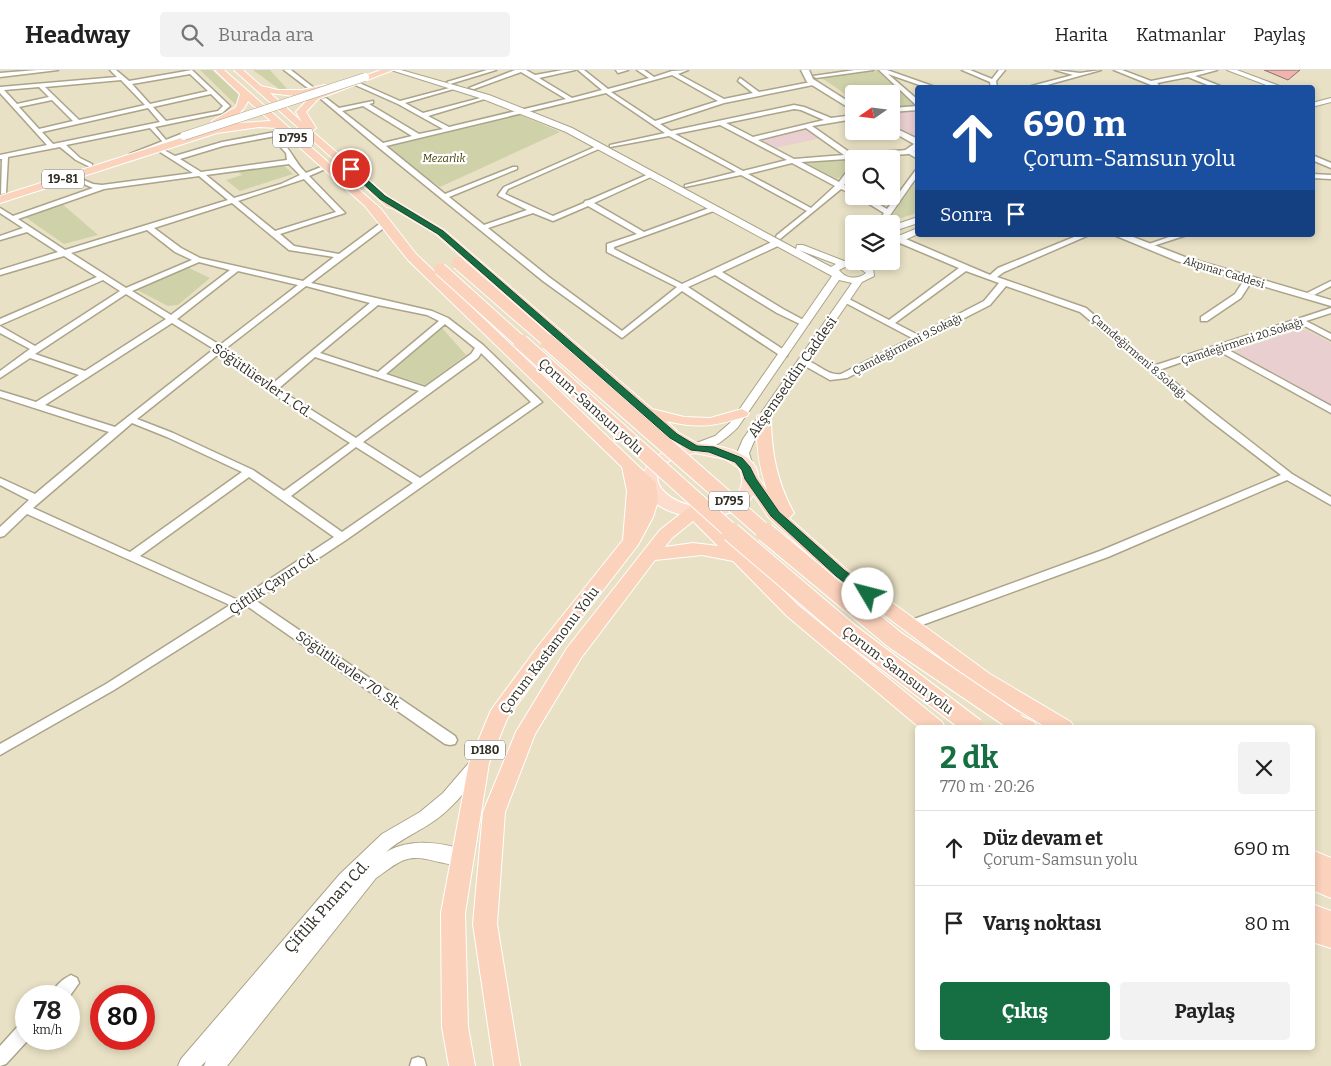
<!DOCTYPE html>
<html lang="tr">
<meta charset="utf-8">
<style>
:root{--surface:#fff;--page:#f2f2f2;--text:#222;--muted:#767676;--line:#e0e0e0;--accent:#156f43}
body{margin:0;font-family:Bitter,serif;background:var(--page);color:var(--text);height:100vh;display:flex;flex-direction:column;font-size:19px;white-space:nowrap}
*{box-sizing:border-box;margin:0}
p{font-size:16px;color:var(--muted)}
.icon{flex:none;width:28px;height:28px;fill:none;stroke:currentColor;stroke-width:2;stroke-linecap:round;stroke-linejoin:round}
.map{position:relative;flex:1;overflow:hidden}
.side{position:absolute;left:915px;top:655px;width:400px;height:325px;display:flex;flex-direction:column;background:var(--surface);border-radius:5px;box-shadow:0 2px 8px #0003}
.side>*{flex:none}
.guide{position:absolute;left:915px;top:15px;width:400px;height:152px;border-radius:5px;box-shadow:0 2px 8px #0003;background:#1a4fa0;color:#fff;overflow:hidden}
.needle{width:32px;rotate:256deg}
.tools{position:absolute;left:845px;top:15px;display:grid;gap:10px}
.tools a{display:grid;place-items:center;width:55px;height:55px;border-radius:5px;background:var(--surface);box-shadow:0 2px 8px #0003;font-size:25px}
.speed{position:absolute;left:15px;top:915px;display:flex;gap:10px;font-size:25px;font-weight:700;text-align:center}
.speed>*{display:grid;place-content:center;width:65px;height:65px;border-radius:50%;background:var(--surface);box-shadow:0 2px 8px #0003;line-height:1}
.speed small{font-size:12px;font-weight:400}
.speed .limit{border:8px solid #d22;background:#fff;color:#111}
.pin{position:absolute;display:grid;place-items:center;width:42px;height:42px;color:#fff;margin:-21px;border:2px solid #fff;border-radius:50%;box-shadow:0 1px 5px #0007}
.me{position:absolute;width:55px;margin:-28px;rotate:307deg;stroke-linejoin:round;filter:drop-shadow(0 0 4px #0008)}
.turn{display:flex;align-items:center;gap:18px;height:105px;padding:0 25px;font-size:22px}
.turn .icon{width:65px;height:65px;stroke-width:2.5}
.turn b{display:block;font-size:35px;line-height:42px}
.then{display:flex;align-items:center;height:48px;padding:0 25px;background:#0003;gap:10px;font-size:19px}
.round{display:grid;place-items:center;flex:none;width:52px;height:52px;border-radius:5px;background:var(--page)}
.headline{display:flex;align-items:center;justify-content:space-between;height:85px;padding:0 25px}
h1{font-size:30px;font-weight:700;line-height:38px;color:var(--accent)}
.cta{display:flex;gap:10px;margin-top:auto;padding:10px 25px}
.cta a{flex:1;height:58px;border-radius:5px;background:var(--accent);color:#fff;font-size:20px;font-weight:700;line-height:58px;text-align:center}
.cta a+a{background:var(--page);color:var(--text)}
ul{padding:0;list-style:none}
li{display:flex;align-items:center;gap:15px;height:75px;padding:0 25px;border-top:1px solid var(--line)}
li div{flex:1}
li b{display:block;font-size:19px}
li em{font-style:normal}
header{display:flex;align-items:center;gap:30px;box-sizing:border-box;height:70px;padding:0 25px;background:var(--surface);border-bottom:1px solid var(--line)}
header strong{font-size:24px}
nav{display:flex;gap:28px;margin-inline-start:auto;font-size:18px}
.search{width:350px;height:45px;background:var(--page);display:flex;align-items:center;gap:12px;box-sizing:border-box;padding:0 18px;border-radius:5px;color:var(--muted);font-size:19px}
.map>svg:first-child{display:block}
</style>
<header>
<strong>Headway</strong>
<div class="search"><svg class="icon" aria-label="search" viewBox="0 0 24 24"><circle cx="10" cy="10" r="6"/><path d="M15 15l6 6"/></svg>Burada ara</div>
<nav><a>Harita</a><a>Katmanlar</a><a>Paylaş</a></nav>
</header>
<div class="map">
<svg width="1331" height="996" viewBox="0 0 1331 996">
<rect width="100%" height="100%" fill="#e8e1c5"/>
<!-- education -->
<g fill="#eacfd1">
<path d="M917 41V68L912 67 891 51V44Z"/>
<path d="M804 58 821 68 775 78 759 68Z"/>
<path d="M1299 260H1307L1331 273V335L1234 281Z"/>
</g>
<!-- green -->
<g fill="#cfd2a9">
<path d="M200 0H212L239 25 241 33 235 34Z"/>
<path d="M253 0H270L288 20 279 19Z"/>
<path d="M877 0 916 36H891V24H854V30L819 6Z"/>
<path d="M516 43 560 62 440 117 384 77Z"/>
<path d="M845 89C848 97 845 105 837 109L804 92Z"/>
<path d="M282 94 293 104 240 121 226 110 242 105 236 100Z"/>
<path d="M917 109V143L888 152Z"/>
<path d="M61 133 98 165 64 174 25 147Z"/>
<path d="M189 198 210 208 178 235 168 236 133 218Z"/>
<path d="M442 258 466 285 425 315 389 303Z"/>
</g>
<!-- building -->
<path fill="#edb5ad" stroke="#8e716d" d="M1264 0H1300L1288 10Z"/>
<g fill="none" stroke-linecap="round" stroke-linejoin="round">
<!-- minor casing -->
<g stroke="#aba48a" stroke-width="3">
<g id="minor">
<path d="M37 0H58L0 7V3Z"/>
<path d="M110 0H116L129 11 192 0 230 36 222 43 155 57 166 70 163 72 150 58 66 75 80 88 92 94V96L90 97 76 90 60 77 8 87 6 123 1 124 2 89H0V85L47 75 0 23V17L117 7ZM190 4 208 21 150 34 132 14ZM121 10 145 35 79 50 45 17ZM39 17 49 27 17 34 4 20ZM211 24 223 36 218 41 166 51 153 37ZM52 30 73 51 39 59 19 37ZM148 38 160 52 53 74 42 62Z"/>
<path d="M284 0H291L314 18 309 19Z"/>
<path d="M487 0H496L450 14 447 12Z"/>
<path d="M515 0H526L535 5 563 0H575L539 8 572 28 602 20 578 0H584L608 19 649 8 637 0H644L654 7 672 1 688 0 678 4 724 29 753 23 738 11 740 8 759 22 816 11 818 14 724 33 660 54 671 61 794 35 804 37 831 48 854 45V49L812 56 852 84 908 80 911 82 908 84 854 88V101L844 115 854 120V125L841 119 780 169 776 167 777 165 807 141 741 105 685 117V115L736 102 669 66 610 77V75L665 63 606 23 386 76 445 124 513 97H517V99L449 127 484 155 527 140 499 126 498 125 504 117 597 76H601V78L508 119 505 124 553 146 584 133 585 131 589 130 649 104H653V106L594 133 644 162 712 137 719 139 614 177V179L682 214 774 171H780V175L722 202 783 239 809 253 805 256 802 255 777 243 715 205 688 217 787 282V286H781L682 221 622 268 543 211 378 77 321 29 326 28 339 38 373 31V33L369 34 419 64 443 59 398 34 353 14V12H357L400 31 457 16V18L405 33 423 43 488 26V28L428 46 449 57 566 29 521 2 474 19 469 18ZM672 5 718 31 655 51 611 22ZM363 36 412 66 383 73 342 41ZM794 39 801 40 824 50 753 67 726 53ZM720 55 787 90 743 101 675 64ZM806 58 844 85 794 89 758 70ZM847 89 848 100 839 112 801 92ZM792 93 835 116 811 138 748 104ZM588 136 637 164 607 174V182L677 217 622 261 549 207 488 158 533 143 553 151Z"/>
<path d="M616 0H628L618 3Z"/>
<path d="M855 0H873L816 8 813 6Z"/>
<path d="M879 0H887L938 18H928L888 4 918 30V36L916 35Z"/>
<path d="M962 0H970L992 9 999 0H1005L996 11 997 18H991L990 12Z"/>
<path d="M1055 0 1080 3 1101 0 1036 18H1024L1073 5Z"/>
<path d="M1114 0H1122L1151 11 1206 0H1217L1195 6 1225 18H1215L1188 7 1157 13 1159 15 1156 17Z"/>
<path d="M918 36V40L891 42V38Z"/>
<path d="M286 60 289 62 282 72C293 83 294 91 306 103L326 95H330V97L309 106 345 143 280 164 294 176 339 184 382 152 389 154 311 213 432 241 448 248 483 275 542 332 346 470 255 530 455 666 457 670 455 674 450 675 445 674 247 536 114 620 0 685V674L106 614 230 535 27 444 4 466 0 467V457L29 430 0 415V408L35 424 109 362 0 327V321L36 332 79 305 30 288 0 308V301L30 279 0 263V256L35 276 120 221 103 210 0 255V249L97 207 64 186 0 205V200L58 182 27 162 0 170V166L23 158 0 143V138L13 146 93 118 70 108 69 107 72 105 93 114 102 115 193 103 157 80 162 79 175 86 222 72ZM281 65 276 72 286 83 287 90 201 102 180 89 223 76ZM289 94 300 105 281 114 234 128 206 105ZM199 106 228 130 65 180 18 149 104 119ZM304 109 336 142 275 161 238 131ZM232 133 289 180 334 187 303 211 200 188 181 178 154 158ZM147 160 175 182 192 190 126 218 71 183ZM199 192 230 200 171 245 132 221ZM238 201 298 215 220 275 177 249ZM306 216 370 233 272 314 225 279ZM126 224 166 249 85 301 35 284ZM378 235 427 245 439 251 378 302 320 283ZM172 253 214 279 115 357 45 335ZM445 254 475 278 471 284 425 317 386 304ZM220 283 269 321 350 373 284 421 253 400 173 363 137 349ZM481 283 531 332 420 408 363 372 478 288ZM315 287 419 321 356 368 278 319ZM132 353 167 367 242 402 130 482 33 438ZM356 377 413 413 342 462 291 426ZM249 407 334 467 238 530 140 486Z"/>
<path d="M1312 85 1331 93V98L1312 90Z"/>
<path d="M918 97V105L884 154H877L884 143 856 126H865L887 139Z"/>
<path d="M1312 104 1331 105V109L1312 108Z"/>
<path d="M1079 165H1089L1004 202 997 207 1086 238 1153 296 1331 238V243L1306 251 1331 264V270L1299 253 1225 278 1331 336V343L1217 280 1159 300 1292 404 1331 427V435L1287 410 1108 487 914 558H906L904 555 906 552 1100 481 1281 405 1208 349 1080 242 1006 216 990 235 847 308 830 310 798 292 799 290C814 288 826 307 841 304L912 268 842 231 849 229 889 250 959 198 895 171V167H901L990 205 998 198ZM966 201 999 213 984 231 918 265 895 253Z"/>
<path d="M1175 165H1187L1153 176 1149 174Z"/>
<path d="M1246 207 1253 209 1241 228 1207 251H1201V247L1235 224Z"/>
<path d="M1331 211V216L1314 225 1307 223Z"/>
<path d="M71 905 77 908 79 913 69 927 51 926C54 917 62 909 71 905Z"/>
<path d="M26 952V969H29L6 994 0 996V976L20 954Z"/>
<path d="M418 987 424 989 426 996H410L412 989Z"/>
</g>
</g>
<!-- tertiary casing -->
<g stroke="#aba48a" stroke-width="2">
<g id="tertiary">
<path d="M391 0H401L489 25 572 58 796 179 797 175H803L844 191 863 192 873 198 874 206 862 212 755 369 749 383 755 403 753 406H745L737 383 743 369 852 213 839 210 738 357C727 368 708 385 691 381L689 378 691 375 715 366 730 353 832 206 566 62 483 29ZM799 180 836 194 831 197ZM847 196 858 197 866 203C857 210 846 209 839 200Z"/>
<path d="M1227 0H1237L1285 18H1274Z"/>
<path d="M1331 28V32L1312 37V33Z"/>
<path d="M918 147V153L891 162V156Z"/>
<path d="M918 158V164L891 176V169Z"/>
<path d="M479 686 485 688 487 693 485 698C468 717 453 739 431 753 416 763 399 770 386 782 410 768 442 772 467 781L470 787 467 793C448 800 424 782 404 790 394 794 385 802 376 808L227 996H204L206 991 201 996H178L181 989 340 804 382 764 420 742 443 723 473 688Z"/>
</g>
</g>
<!-- secondary casing -->
<g stroke="#aba48a" stroke-width="3">
<g id="secondary">
<path d="M801 0H809L813 9 854 35V41L807 12Z"/>
<path d="M891 56 918 69V80L914 81 918 83V89L904 81 914 74 891 61Z"/>
<path d="M181 64 188 66 137 86 130 84Z"/>
<path d="M1114 165H1128L1185 187 1331 230V236L1177 191Z"/>
</g>
</g>
<!-- primary casing -->
<g stroke="#fff" stroke-width="2">
<path id="primary" d="M695 373C715 375 756 380 758 406 758 416 755 424 749 431 726 454 672 452 650 428 646 423 644 416 641 411 648 382 669 380 695 373ZM695 383 725 389 739 398C744 407 743 419 735 426 695 458 626 410 673 389 680 386 688 385 695 383Z"/>
</g>
<!-- trunk casing -->
<g stroke="#fff" stroke-width="2">
<g id="trunk">
<path d="M215 0H224L381 139 416 184 656 413 658 431 653 447 638 475 553 585 507 649 489 693 465 843 468 957 475 996H449L442 957 441 843 469 693 491 640 539 575 623 470 627 421 622 397 408 190 365 136 278 58 259 57 217 63 0 133V126L212 58 237 53 271 51 248 31C243 43 226 57 212 55V51L236 37 240 24Z"/>
<path d="M234 0H243L261 16 278 20H302L325 15 329 19 381 0H393L318 29 306 42 316 58 312 61 387 126 444 160 652 339 684 347 710 348 742 339 749 343 747 346C715 356 700 359 666 351L679 363 700 375 703 378 700 381H690L669 369 436 164 392 138 387 137ZM320 22 312 25 296 42 302 52 270 23 294 26Z"/>
<path d="M764 342 771 346C771 382 777 412 794 443L789 448 846 499 990 604 1071 652 1074 658H1047L976 614 834 507 769 448 743 409 751 404 757 406 767 420C758 395 756 372 757 346Z"/>
<path d="M694 437 700 438 799 536 942 652 945 658H920L787 546 733 491 702 485 655 490 581 588 535 664 505 742 497 854 520 996H494L473 854 483 742 516 662 567 578 660 460 688 438ZM693 451 718 476 693 473 665 477 672 468Z"/>
<path d="M1013 642 1034 652 1037 658 1006 656 1003 650 1006 644Z"/>
<path d="M1312 780 1331 788V828L1312 820Z"/>
<path d="M1312 834 1331 841V878L1312 872Z"/>
</g>
</g>
<!-- minor -->
<use href="#minor" fill="#fff" fill-rule="evenodd"/>
<!-- tertiary -->
<use href="#tertiary" fill="#fff" fill-rule="evenodd"/>
<!-- secondary -->
<use href="#secondary" fill="#fff" fill-rule="evenodd"/>
<!-- primary -->
<use href="#primary" fill="#fcddcd" fill-rule="evenodd"/>
<!-- trunk -->
<use href="#trunk" fill="#fbd2bc" fill-rule="evenodd"/>
<!-- secondary-bridge casing -->
<g stroke="#aba48a" stroke-width="9" stroke-linecap="butt">
<path id="secondary-bridge" d="M184 66 365 7"/>
</g>
<!-- trunk-bridge-far2 casing -->
<g stroke="#fff" stroke-width="14" stroke-linecap="butt">
<g id="trunk-bridge-far2">
<path d="M458 193 550 273"/>
<path d="M440 199 522 273"/>
</g>
</g>
<!-- trunk-bridge-far1 casing -->
<g stroke="#fff" stroke-width="17" stroke-linecap="butt">
<g id="trunk-bridge-far1">
<path d="M521 272 733 463"/>
<path d="M548 272 766 463"/>
</g>
</g>
<!-- trunk-bridge casing -->
<g stroke="#fff" stroke-width="21" stroke-linecap="butt">
<g id="trunk-bridge">
<path d="M731 462 848 562 975 658"/>
<path d="M765 462 895 570 1013 650"/>
</g>
</g>
<!-- secondary-bridge -->
<use href="#secondary-bridge" stroke="#fff" stroke-width="8"/>
<!-- trunk-bridge-far2 -->
<use href="#trunk-bridge-far2" stroke="#fbd2bc" stroke-width="12"/>
<!-- trunk-bridge-far1 -->
<use href="#trunk-bridge-far1" stroke="#fbd2bc" stroke-width="15"/>
<!-- trunk-bridge -->
<use href="#trunk-bridge" stroke="#fbd2bc" stroke-width="19"/>
</g>
<!-- route -->
<path fill="#156f43" stroke="#0e482c" d="M348 97H353L385 126 443 161 677 364 697 376 714 377 742 388 750 397 756 409 779 442 844 500 872 521V527H864L836 506 771 446 745 409 742 400 735 392 709 382 691 380 670 368 438 164 380 129 348 100Z"/>
<g text-anchor="middle" stroke-width="4.5" stroke-linejoin="round" paint-order="stroke">
<!-- far-park labels -->
<g font-size="11" font-style="italic" fill="#3f4002" stroke="#fff">
<text x="444" y="92">Mezarlık</text>
</g>
<!-- far-street labels -->
<g font-size="11" fill="#312f24" stroke="#fff">
<text transform="translate(1224 202) rotate(17)" y="4">Akpınar Caddesi</text>
<text transform="translate(1242 271) rotate(-18)" y="4">Çamdeğirmeni 20.Sokağı</text>
<text transform="translate(907 274) rotate(-27)" y="4">Çamdeğirmeni 9.Sokağı</text>
<text transform="translate(1139 286) rotate(41)" y="4">Çamdeğirmeni 8.Sokağı</text>
</g>
<!-- shield labels -->
<g fill="#fff" stroke="#6f6d66" stroke-width="1">
<rect x="273" y="58.5" width="40" height="19" rx="4"/>
<rect x="42" y="99.5" width="42" height="19" rx="4"/>
<rect x="709" y="421.5" width="40" height="19" rx="4"/>
<rect x="465" y="670.5" width="40" height="19" rx="4"/>
</g>
<g font-size="12" font-weight="bold" fill="#312f24">
<text x="293" y="72">D795</text>
<text x="63" y="113">19-81</text>
<text x="729" y="435">D795</text>
<text x="485" y="684">D180</text>
</g>
<!-- street labels -->
<g font-size="14" fill="#312f24" stroke="#fff">
<text transform="translate(792 307) rotate(-55)" y="5">Akşemseddin Caddesi</text>
<text transform="translate(262 310) rotate(35)" y="5">Söğütlüevler 1. Cd.</text>
<text transform="translate(591 336) rotate(42)" y="5">Çorum-Samsun yolu</text>
<text transform="translate(273 513) rotate(-33)" y="5">Çiftlik Çayırı Cd.</text>
<text transform="translate(549 580) rotate(-53)" y="5">Çorum Kastamonu Yolu</text>
<text transform="translate(349 600) rotate(35)" y="5">Söğütlüevler 70. Sk.</text>
<text transform="translate(898 600) rotate(37)" y="5">Çorum-Samsun yolu</text>
</g>
<!-- near-street labels -->
<g font-size="16" fill="#312f24" stroke="#fff">
<text transform="translate(326 836) rotate(-48)" y="6">Çiftlik Pınarı Cd.</text>
</g>
</g>
</svg>
<div class="tools">
<a><svg class="needle" viewBox="-14 -14 28 28"><path d="M0-13l5 13h-10z" fill="#e53935"/><path d="M0 13l5-13h-10z" fill="#767676"/></svg></a>
<a><svg class="icon" aria-label="search" viewBox="0 0 24 24"><circle cx="10" cy="10" r="6"/><path d="M15 15l6 6"/></svg></a>
<a><svg class="icon" aria-label="layers" viewBox="0 0 24 24"><path d="M12 4l9 5-9 5-9-5zM3 14l9 5 9-5"/></svg></a>
</div>
<div class="speed"><div>78<small>km/h</small></div><div class="limit">80</div></div>
<div class="pin" style="left:351px;top:99px;background:#d93025"><svg class="icon" aria-label="arrive" viewBox="0 0 24 24"><path d="M6 21V4h12l-3 4 3 4H6"/></svg></div>
<svg class="me" style="left:868px;top:524px" viewBox="-20 -20 40 40"><circle r="19" fill="#fff"/><path d="M0-13L10 11 0 6-10 11z" fill="#156f43"/></svg>
<div class="guide">
<div class="turn"><svg class="icon" aria-label="ahead" viewBox="0 0 24 24"><path d="M12 20V5M6 11l6-6 6 6"/></svg><div><b>690 m</b>Çorum-Samsun yolu</div></div>
<div class="then">Sonra<svg class="icon" aria-label="arrive" viewBox="0 0 24 24"><path d="M6 21V4h12l-3 4 3 4H6"/></svg></div>
</div>
<section class="side">
<div class="headline"><div><h1>2 dk</h1><p>770 m · 20:26</p></div><a class="round"><svg class="icon" aria-label="close" viewBox="0 0 24 24"><path d="M6 6l12 12M18 6L6 18"/></svg></a></div>
<ul>
<li><svg class="icon" aria-label="ahead" viewBox="0 0 24 24"><path d="M12 20V5M6 11l6-6 6 6"/></svg><div><b>Düz devam et</b><p>Çorum-Samsun yolu</p></div><em>690 m</em></li>
<li><svg class="icon" aria-label="arrive" viewBox="0 0 24 24"><path d="M6 21V4h12l-3 4 3 4H6"/></svg><div><b>Varış noktası</b></div><em>80 m</em></li>
</ul>
<div class="cta"><a>Çıkış</a><a>Paylaş</a></div>
</section>
</div>
